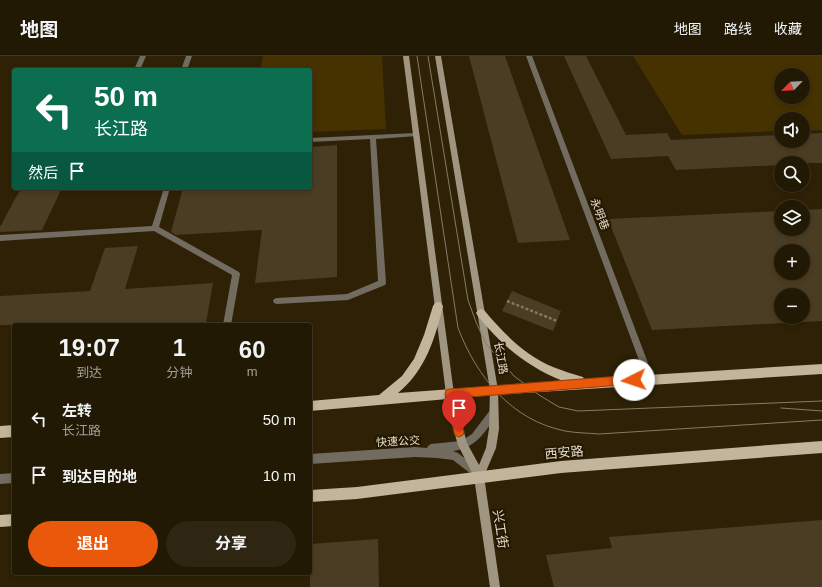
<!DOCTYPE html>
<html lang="zh">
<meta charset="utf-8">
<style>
:root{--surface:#221904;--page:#2e2613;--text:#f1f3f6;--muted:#a2a09a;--line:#3f3826;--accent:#ea580c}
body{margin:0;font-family:Arial,"Noto Sans SC",sans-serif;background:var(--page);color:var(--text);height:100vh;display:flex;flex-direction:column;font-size:15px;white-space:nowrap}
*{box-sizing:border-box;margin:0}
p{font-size:13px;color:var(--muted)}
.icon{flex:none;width:22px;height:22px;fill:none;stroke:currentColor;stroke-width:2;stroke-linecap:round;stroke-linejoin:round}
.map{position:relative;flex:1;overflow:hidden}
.details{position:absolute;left:12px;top:267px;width:300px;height:252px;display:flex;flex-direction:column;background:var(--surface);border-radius:4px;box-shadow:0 2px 6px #0003,0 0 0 1px var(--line)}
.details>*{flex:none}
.banner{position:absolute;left:12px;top:12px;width:300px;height:122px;border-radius:4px;box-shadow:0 2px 6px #0003,0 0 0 1px var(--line);background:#0b6e4f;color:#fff;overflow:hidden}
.needle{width:26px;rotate:245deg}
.tools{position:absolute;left:774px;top:12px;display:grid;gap:8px}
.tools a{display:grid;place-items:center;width:36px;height:36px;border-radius:50%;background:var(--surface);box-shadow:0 2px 6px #0003,0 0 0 1px var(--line);font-size:20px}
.pin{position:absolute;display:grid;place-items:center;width:34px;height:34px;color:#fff;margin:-41px -17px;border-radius:50% 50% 50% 0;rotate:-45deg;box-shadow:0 0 4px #0007}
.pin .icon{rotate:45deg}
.me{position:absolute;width:44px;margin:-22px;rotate:266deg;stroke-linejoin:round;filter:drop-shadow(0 0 3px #0008)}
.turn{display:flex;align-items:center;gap:14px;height:84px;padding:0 16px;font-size:18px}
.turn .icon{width:52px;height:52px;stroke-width:2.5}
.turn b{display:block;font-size:28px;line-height:34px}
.then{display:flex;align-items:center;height:38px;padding:0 16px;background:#0003;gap:8px;font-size:15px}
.eta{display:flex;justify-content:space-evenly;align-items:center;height:68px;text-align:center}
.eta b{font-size:24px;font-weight:700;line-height:28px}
.action{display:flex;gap:8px;margin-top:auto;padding:8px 16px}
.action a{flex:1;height:46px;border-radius:24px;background:var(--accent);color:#fff;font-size:16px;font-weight:700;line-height:46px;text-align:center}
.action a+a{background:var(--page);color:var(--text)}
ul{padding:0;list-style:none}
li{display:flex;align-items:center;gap:12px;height:56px;padding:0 16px}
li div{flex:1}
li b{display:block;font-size:15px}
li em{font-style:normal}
header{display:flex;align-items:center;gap:24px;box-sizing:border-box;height:56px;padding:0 20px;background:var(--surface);border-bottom:1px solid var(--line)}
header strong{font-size:19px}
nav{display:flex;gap:22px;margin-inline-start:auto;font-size:14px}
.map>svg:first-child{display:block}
</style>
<header>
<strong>地图</strong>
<nav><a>地图</a><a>路线</a><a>收藏</a></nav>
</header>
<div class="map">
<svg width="822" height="531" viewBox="0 0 822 531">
<rect width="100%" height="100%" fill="#2e2106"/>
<!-- green -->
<g fill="#463100" fill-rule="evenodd">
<path d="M263 0H382L386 73 310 76V14H260Z"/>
<path d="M633 0H822V74L803 75V63H781V75L682 79ZM781 19H803V41H781Z"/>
</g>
<!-- building -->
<g fill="#4b3d23" fill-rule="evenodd">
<path d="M469 0H505L570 184 518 187Z"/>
<path d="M564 0H586L626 79 667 77 671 84 781 79V85H803V78L822 77V107H781V109L676 114 668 100 611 103Z"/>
<path d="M337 89V221L255 227 262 174 176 179 171 176 183 132H310V91Z"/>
<path d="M21 132H62L42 174 0 176V171Z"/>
<path d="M822 153V265L652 274 608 163 781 155V173H803V154ZM781 195H803V217H781ZM781 239H803V261H781Z"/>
<path d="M138 190 125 233 213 227 206 267 182 269H0V240L90 235 105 192Z"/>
<path d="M512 235 561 255 553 275 502 255Z"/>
<path d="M822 464V531H554L546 499 612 492 609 481Z"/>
<path d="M378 483 379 531H310V488Z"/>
</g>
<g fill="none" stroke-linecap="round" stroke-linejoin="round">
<!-- path -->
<path stroke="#827761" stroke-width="2.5" stroke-dasharray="3 2" stroke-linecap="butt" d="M507 245 557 265"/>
<!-- lane -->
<g fill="#726c60" fill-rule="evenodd">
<path d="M140 0H146L140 14H134Z"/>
<path d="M415 77 418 79 417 80 376 83 386 227 385 229 348 244 277 248 274 247 273 245 274 243 277 242 347 238 378 225 370 83 310 86V82Z"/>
<path d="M494 352 497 353 498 356 497 359C484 377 476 392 453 395L458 397 478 413 480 416 478 419 475 421 453 404 437 402 415 401 310 408V398L415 391 427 392 428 390 431 388 461 385 472 378 491 353Z"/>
<path d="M14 417V427L0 428V418Z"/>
</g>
<!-- street -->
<g fill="#726c60" fill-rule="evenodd">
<path d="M186 0H192L187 14H181Z"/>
<path d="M526 0H532L654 323 653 326 650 327 647 326 646 323Z"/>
<path d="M164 132H170L159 171 239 216 240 218 231 269H223L232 219 154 175 0 185V179L152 170Z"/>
</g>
<!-- secondary -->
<path fill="#a09581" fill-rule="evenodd" d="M403 0H409L454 338 460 362 467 387 479 409 486 392 489 373 490 334 435 0H441L498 334 499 373 496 392 484 420 500 531H490L474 421 458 389 450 362 446 338Z"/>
<!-- primary -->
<g fill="#c3b59c" fill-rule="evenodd">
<path d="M438 246 441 247 443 250C435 283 425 315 398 337L563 325C527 311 501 289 478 260L476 257 478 254 481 253 484 254C504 278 525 299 553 311 563 315 573 318 583 321L584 323 822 308V318L494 339 310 355V345L379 339 402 320 414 303 424 279 433 250 435 247Z"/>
<path d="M14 369V381L0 382V370Z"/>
<path d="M822 385V397L561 417 357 443 310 446V434L357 431 561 405Z"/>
<path d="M14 458V470L0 471V459Z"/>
</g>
<!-- tram -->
<g stroke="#857b65" stroke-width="1">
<path d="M417 0 458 272C477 321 511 364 565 375 576 377 588 377 599 378L822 364"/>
<path d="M428 0 468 244 476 266 486 288 514 320 539 339 559 351 578 355 822 345"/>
<path d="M781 352 822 355"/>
</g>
</g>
<!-- route -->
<path fill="#ea580c" stroke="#983908" d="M634 319 638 321 639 324 638 327 634 328 456 342 464 376 463 379 459 381 455 379 454 376 445 338 446 334 450 333Z"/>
<g text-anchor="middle" stroke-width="4" stroke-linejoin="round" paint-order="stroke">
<!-- street labels -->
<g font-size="11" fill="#e4dccc" stroke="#241800">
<text transform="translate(600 158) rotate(69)" y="4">永明巷</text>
<text transform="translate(501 302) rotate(80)" y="4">长江路</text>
<text transform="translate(398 385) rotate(-3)" y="4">快速公交</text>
</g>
<!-- near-street labels -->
<g font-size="13" fill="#e4dccc" stroke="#241800">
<text transform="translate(564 396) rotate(-5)" y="5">西安路</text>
<text transform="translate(501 473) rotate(81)" y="5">兴工街</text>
</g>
</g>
</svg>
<div class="tools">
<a><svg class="needle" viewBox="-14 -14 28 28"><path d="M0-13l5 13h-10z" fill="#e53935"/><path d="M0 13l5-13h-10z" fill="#a2a09a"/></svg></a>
<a><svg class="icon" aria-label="sound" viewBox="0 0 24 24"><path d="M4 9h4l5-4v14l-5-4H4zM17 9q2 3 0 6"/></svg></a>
<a><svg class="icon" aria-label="search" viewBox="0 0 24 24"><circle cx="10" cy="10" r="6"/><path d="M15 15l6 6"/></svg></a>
<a><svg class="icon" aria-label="layers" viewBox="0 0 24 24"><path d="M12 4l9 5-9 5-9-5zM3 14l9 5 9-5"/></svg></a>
<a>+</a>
<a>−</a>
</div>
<div class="pin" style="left:459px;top:376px;background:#d93025"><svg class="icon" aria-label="arrive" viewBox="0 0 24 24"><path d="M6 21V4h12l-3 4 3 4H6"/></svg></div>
<svg class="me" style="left:634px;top:324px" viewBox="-20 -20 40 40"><circle r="19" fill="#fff"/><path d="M0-13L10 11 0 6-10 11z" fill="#ea580c"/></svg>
<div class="banner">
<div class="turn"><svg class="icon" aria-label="left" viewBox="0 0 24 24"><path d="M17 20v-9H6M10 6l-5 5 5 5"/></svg><div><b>50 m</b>长江路</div></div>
<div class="then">然后<svg class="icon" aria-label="arrive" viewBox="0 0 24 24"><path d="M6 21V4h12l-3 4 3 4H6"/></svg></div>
</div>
<section class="details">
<div class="eta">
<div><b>19:07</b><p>到达</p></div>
<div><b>1</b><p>分钟</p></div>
<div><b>60</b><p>m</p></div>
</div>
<ul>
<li><svg class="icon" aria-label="left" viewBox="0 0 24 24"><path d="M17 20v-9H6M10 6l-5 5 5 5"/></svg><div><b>左转</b><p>长江路</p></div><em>50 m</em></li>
<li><svg class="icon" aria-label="arrive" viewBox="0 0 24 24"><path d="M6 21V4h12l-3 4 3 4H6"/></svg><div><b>到达目的地</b></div><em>10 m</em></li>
</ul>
<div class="action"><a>退出</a><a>分享</a></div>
</section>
</div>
